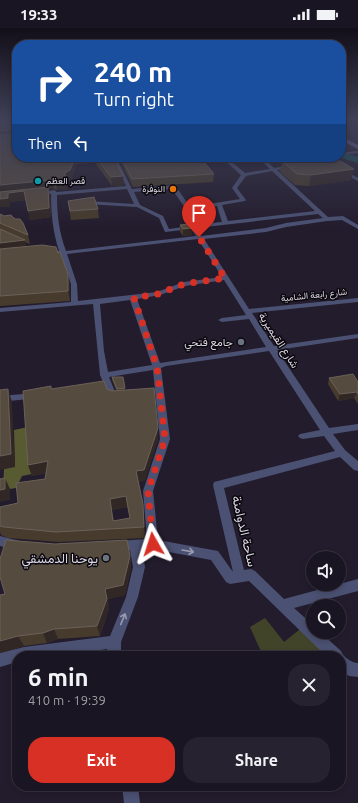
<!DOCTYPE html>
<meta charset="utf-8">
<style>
:root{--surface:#1a1522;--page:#27222f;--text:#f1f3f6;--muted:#9f9fa5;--line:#383440;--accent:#d93025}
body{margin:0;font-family:Ubuntu,Vazirmatn,sans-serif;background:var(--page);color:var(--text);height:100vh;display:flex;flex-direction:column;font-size:15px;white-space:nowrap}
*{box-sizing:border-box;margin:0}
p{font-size:13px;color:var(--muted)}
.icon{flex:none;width:22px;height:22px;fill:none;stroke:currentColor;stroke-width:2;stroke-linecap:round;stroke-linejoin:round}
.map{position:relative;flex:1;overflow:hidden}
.panel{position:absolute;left:12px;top:623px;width:334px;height:140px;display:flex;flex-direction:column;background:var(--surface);border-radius:16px;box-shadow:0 2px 6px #0003,0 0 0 1px var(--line)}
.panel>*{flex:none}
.banner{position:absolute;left:12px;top:12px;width:334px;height:122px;border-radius:16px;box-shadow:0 2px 6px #0003,0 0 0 1px var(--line);background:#1a4fa0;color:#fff;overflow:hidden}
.tools{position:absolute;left:306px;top:523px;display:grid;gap:8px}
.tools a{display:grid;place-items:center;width:40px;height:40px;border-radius:50%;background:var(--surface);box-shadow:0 2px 6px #0003,0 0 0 1px var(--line);font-size:20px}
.pin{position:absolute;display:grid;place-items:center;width:34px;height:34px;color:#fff;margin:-41px -17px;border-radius:50% 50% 50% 0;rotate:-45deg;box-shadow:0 0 4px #0007}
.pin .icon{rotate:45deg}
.me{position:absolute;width:44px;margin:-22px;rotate:354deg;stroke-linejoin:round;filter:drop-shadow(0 0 3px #0008)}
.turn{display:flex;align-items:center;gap:14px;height:84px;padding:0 16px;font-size:18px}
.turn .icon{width:52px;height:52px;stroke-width:2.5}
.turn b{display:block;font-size:28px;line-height:34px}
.then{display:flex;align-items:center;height:38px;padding:0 16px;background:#0003;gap:8px;font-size:15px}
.round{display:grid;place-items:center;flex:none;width:42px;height:42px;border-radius:16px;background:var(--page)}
.headline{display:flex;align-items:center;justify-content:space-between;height:68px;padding:0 16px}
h1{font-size:24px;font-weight:700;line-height:30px}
.action{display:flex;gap:8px;margin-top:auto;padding:8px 16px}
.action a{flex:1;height:46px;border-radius:16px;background:var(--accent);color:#fff;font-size:16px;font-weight:700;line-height:46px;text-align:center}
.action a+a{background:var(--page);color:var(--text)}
.status{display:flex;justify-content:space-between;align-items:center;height:28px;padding:0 20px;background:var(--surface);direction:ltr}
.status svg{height:11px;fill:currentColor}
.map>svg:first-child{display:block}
</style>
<div class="status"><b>19:33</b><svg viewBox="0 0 49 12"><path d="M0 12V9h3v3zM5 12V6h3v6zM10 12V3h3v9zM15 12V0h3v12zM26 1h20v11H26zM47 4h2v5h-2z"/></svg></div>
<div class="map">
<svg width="358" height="775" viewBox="0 0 358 775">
<rect width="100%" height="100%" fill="#231c2d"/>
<!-- green -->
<path fill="#424429" d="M265 590 284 614 304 598 336 628H263L250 599Z"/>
<!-- forest -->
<path fill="#585b31" d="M28 399 32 446 22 448 16 460 3 462 4 441 15 438 14 402Z"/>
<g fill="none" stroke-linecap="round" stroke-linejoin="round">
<!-- river -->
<path fill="#115157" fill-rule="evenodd" d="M341 124 358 129V135L338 129H341Z"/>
<!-- street -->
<g fill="#4b5172" fill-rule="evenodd">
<path d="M358 123V125L341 127V125Z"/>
<path d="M33 129H37L40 139H45L47 141 36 142Z"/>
<path d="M112 129H116L132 161 175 157 190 179 240 171 232 160 241 147 224 132 201 134 199 132 226 129 245 145 270 141 258 129H263L274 140 293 137V139L277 142 328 189 343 188 358 197V201L342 192 327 193 286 199 266 204 204 211 249 281 358 270V274L252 285 274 318 358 306V310L277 322 329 400 358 396V402L333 406 345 422 358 433V443L354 442 340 429 224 460 244 542 251 541 255 543 284 571 358 551V563L294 580 313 597V604H320L341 623C343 629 352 635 358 635V649L349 648 341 643V628H326L249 553 230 556 226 554 211 532 153 521 142 522 145 539 138 569 121 614V628H107V621L58 628H17V634L0 639V625L24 619 110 608 126 569 133 539 130 522 117 523 113 522 111 518 113 514 117 513 147 511 143 463 160 411 153 342 109 349 116 366 119 369 115 372 110 371 100 347 93 276 0 284V280L71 274V256L61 227 45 225 42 223 45 221 59 223C53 204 51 186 51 166L37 168 34 166 54 162 57 164 126 158ZM272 143 315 183 228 193 222 177 245 173 246 172 237 160 246 148ZM127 161 134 176 88 173 85 170 82 172 86 176 137 179 159 190 165 204 191 201 196 208 66 223C59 204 57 187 57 167ZM172 161 197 197 169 201 163 188 140 177 134 164ZM217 178 222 194 202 196 192 182ZM318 186 323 190 286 195 266 200 201 208 197 200H199L203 203 206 201 205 199ZM198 211 222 249 184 254 157 264 78 273 77 256 67 226ZM224 252 246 287 222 290 218 292 222 294 249 291 266 319 160 335 137 271 160 267 185 258ZM130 272 152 337 108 344 104 323 100 276ZM269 323 320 402 300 406 298 408 300 410 303 411 324 408 335 423 214 454 213 457 233 544 218 523 158 512 153 463 170 411 161 340 166 338Z"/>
<path d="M340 142H344L358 150V153L340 144Z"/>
<path d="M35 365 38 366 39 368 38 370 0 374V368Z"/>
<path d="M0 508 20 513 22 517 20 521 16 522 0 518Z"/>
<path d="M122 758H138L140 775H124Z"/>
</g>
<!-- secondary -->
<path fill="#646ba0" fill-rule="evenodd" d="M341 108 358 117V121L341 112Z"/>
</g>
<!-- wall -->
<g fill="#463b2c" fill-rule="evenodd">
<path d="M39 129H90L91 135 76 136V139L71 151 66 153 67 162H57L54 161H48L50 168 51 189 30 192 26 172 10 174V179H0L33 133 36 135H40Z"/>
<path d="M95 129H114L124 157 112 158 96 136Z"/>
<path d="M118 129H213L201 130 214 146 213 154 133 159Z"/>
<path d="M282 133 351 152 309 158 295 157 280 144Z"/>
<path d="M68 173 98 181 99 190 71 192Z"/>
<path d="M0 186 28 207 30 216 25 214 26 219 58 225 68 246 70 256V273L0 278Z"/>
<path d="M180 197 192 200V207L183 208 180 204Z"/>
<path d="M112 349H123L125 362 158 400V411L145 452 138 454 143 476 145 510 59 514 8 510 1 507 0 504V479L18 475 45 451 46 445 32 448 28 437 52 361H107L112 363 116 362 112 352ZM127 479 130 490 114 493 112 482Z"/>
<path d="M329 350 358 354V376L354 370 338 373 328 356Z"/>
<path d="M130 528 131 539 125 567 108 571 109 581 100 608 58 611 47 615 24 618 0 625V567Z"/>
</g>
<!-- shaded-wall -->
<g fill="#312724">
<path d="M15 101 17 108 0 111V103Z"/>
<path d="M198 129H213L201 131Z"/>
<path d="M75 131 76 139 71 151 66 153 65 145Z"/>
<path d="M354 141 351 152 309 158 311 147Z"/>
<path d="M123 148 124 157 112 158 111 149Z"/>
<path d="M52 152 54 161H48L50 168 51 189 30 192 26 172 10 174V179H0V157Z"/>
<path d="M66 153 67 162H57L56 154Z"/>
<path d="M192 200V207L183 208V201Z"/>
<path d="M25 212 27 222 0 224V215Z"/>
<path d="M68 246 70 256V273L68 263Z"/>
<path d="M8 361 12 374 15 439 0 442V428Z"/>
<path d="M357 364 354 370 338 373 340 366Z"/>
<path d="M158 400V411L145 452 137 454 136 443Z"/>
<path d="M48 433 51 444 32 448 28 437Z"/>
<path d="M5 450 10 461V472L0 474V462Z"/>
<path d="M126 468 127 479 112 482 115 504 110 471Z"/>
<path d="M130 528 131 539 125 567 108 571 109 581 100 608 97 598 105 561Z"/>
<path d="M54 601 58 611 47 615 43 605Z"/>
<path d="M18 608 24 618 0 625V613Z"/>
</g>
<!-- building -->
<g fill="#564b3f" stroke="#6b6158" fill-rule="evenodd">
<path d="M0 91H17V129H32L33 133 36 135 75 131 70 142 65 145 66 153 56 154 52 152 0 157V107L17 106 15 101 0 103Z"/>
<path d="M96 129H114L123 148 111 149Z"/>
<path d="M121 129H200L214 146 132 151Z"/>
<path d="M291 129H333L354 141 311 147 297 146 282 133Z"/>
<path d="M48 159 49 180 28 183 24 163 8 165V170L0 171V164Z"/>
<path d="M94 169 98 181 70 183 68 173Z"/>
<path d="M0 186 4 188 11 187 15 191H20L23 195 28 207 0 195Z"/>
<path d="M189 196 192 200 183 201 180 197Z"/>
<path d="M0 201 25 212 0 215Z"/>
<path d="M42 217 56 219 58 225 60 224 68 246V263L0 268V221Z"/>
<path d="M353 346 358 354V366L357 364 340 366 329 350Z"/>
<path d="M112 349H123L125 360 117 361Z"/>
<path d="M104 353 107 361 112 363 154 360 158 400 144 442 136 443 143 476 144 499 56 504 4 499 0 498V479L18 475 16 455 45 451 48 433 28 437 23 363 51 358V361ZM126 468 130 490 113 493 110 471Z"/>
<path d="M8 361 11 426 0 428V362Z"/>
<path d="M5 450V461L0 462V451Z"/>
<path d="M6 512 55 516 127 512 130 528 123 557 105 561 107 571 97 598 54 601 43 605 18 608 0 613V567L5 566 0 549V531Z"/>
</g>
<!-- one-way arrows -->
<defs><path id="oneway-shaft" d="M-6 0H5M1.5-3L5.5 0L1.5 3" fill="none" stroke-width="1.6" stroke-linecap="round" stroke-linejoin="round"/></defs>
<g stroke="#9a9aaf">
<use href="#oneway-shaft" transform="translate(188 523) rotate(10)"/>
<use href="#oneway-shaft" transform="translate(123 591) rotate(-68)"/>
</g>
<!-- sky -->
<linearGradient id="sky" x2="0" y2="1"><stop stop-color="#130f19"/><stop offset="0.46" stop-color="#3f4057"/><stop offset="1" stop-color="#3f4057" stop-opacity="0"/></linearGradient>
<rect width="358" height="200" fill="url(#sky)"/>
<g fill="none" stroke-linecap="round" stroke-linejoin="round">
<!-- route -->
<path stroke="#d93025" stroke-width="7" stroke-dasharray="0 12.6" d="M153 516 148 463 165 411 157 339 134 270 158 266 184 256 225 250 199 209"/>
</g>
<!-- markers -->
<circle fill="#0f9aa8" stroke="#0b080f" stroke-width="1.5" cx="38" cy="153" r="4"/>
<circle fill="#e8710a" stroke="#0b080f" stroke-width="1.5" cx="173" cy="161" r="4"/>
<g fill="#6b7280" stroke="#0b080f" stroke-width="1.5">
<circle cx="241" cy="314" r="4"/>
<circle cx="106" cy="530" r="4"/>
</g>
<g text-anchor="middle" stroke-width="3" stroke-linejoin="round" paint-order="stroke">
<!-- far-poi labels -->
<g font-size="9" fill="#dad6e1" stroke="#0b080f" text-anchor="start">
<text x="46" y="156">قصر العظم</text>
<text x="165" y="164" text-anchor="end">النوفرة</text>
</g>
<!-- far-street labels -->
<g font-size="9" fill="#dad6e1" stroke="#0b080f">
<text transform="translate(314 267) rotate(-6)" y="3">شارع رابعة الشامية</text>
</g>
<!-- street labels -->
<g font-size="11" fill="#dad6e1" stroke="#0b080f">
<text transform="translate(279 312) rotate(57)" y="4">شارع القيميرية</text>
</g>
<!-- poi labels -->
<g font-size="11" fill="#dad6e1" stroke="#0b080f" text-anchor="end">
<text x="233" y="318">جامع فتحي</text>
</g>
<!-- near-street labels -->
<g font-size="13" fill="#dad6e1" stroke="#0b080f">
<text transform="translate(245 503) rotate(77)" y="5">ساحة الدوامنة</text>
</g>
<!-- near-poi labels -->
<g font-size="13" fill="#dad6e1" stroke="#0b080f" text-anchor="end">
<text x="98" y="535">يوحنا الدمشقي</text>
</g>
</g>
</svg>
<div class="tools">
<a><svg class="icon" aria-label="sound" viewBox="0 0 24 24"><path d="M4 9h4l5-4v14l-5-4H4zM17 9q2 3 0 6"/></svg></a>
<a><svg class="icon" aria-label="search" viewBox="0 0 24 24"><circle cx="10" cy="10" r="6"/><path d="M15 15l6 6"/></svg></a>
</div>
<div class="pin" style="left:199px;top:209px;background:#d93025"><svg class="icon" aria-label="arrive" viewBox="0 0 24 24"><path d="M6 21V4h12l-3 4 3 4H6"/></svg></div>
<svg class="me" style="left:153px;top:516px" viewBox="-20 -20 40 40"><path d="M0-17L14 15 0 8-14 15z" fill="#d93025" stroke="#fff" stroke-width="4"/></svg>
<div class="banner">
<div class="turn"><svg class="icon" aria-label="right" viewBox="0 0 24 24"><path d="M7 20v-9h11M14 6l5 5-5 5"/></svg><div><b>240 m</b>Turn right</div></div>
<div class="then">Then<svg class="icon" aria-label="left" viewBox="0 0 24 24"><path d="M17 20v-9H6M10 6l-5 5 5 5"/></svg></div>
</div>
<section class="panel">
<div class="headline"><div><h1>6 min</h1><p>410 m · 19:39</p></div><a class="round"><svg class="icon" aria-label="close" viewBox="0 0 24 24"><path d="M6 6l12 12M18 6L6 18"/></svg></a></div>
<div class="action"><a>Exit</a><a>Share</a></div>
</section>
</div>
